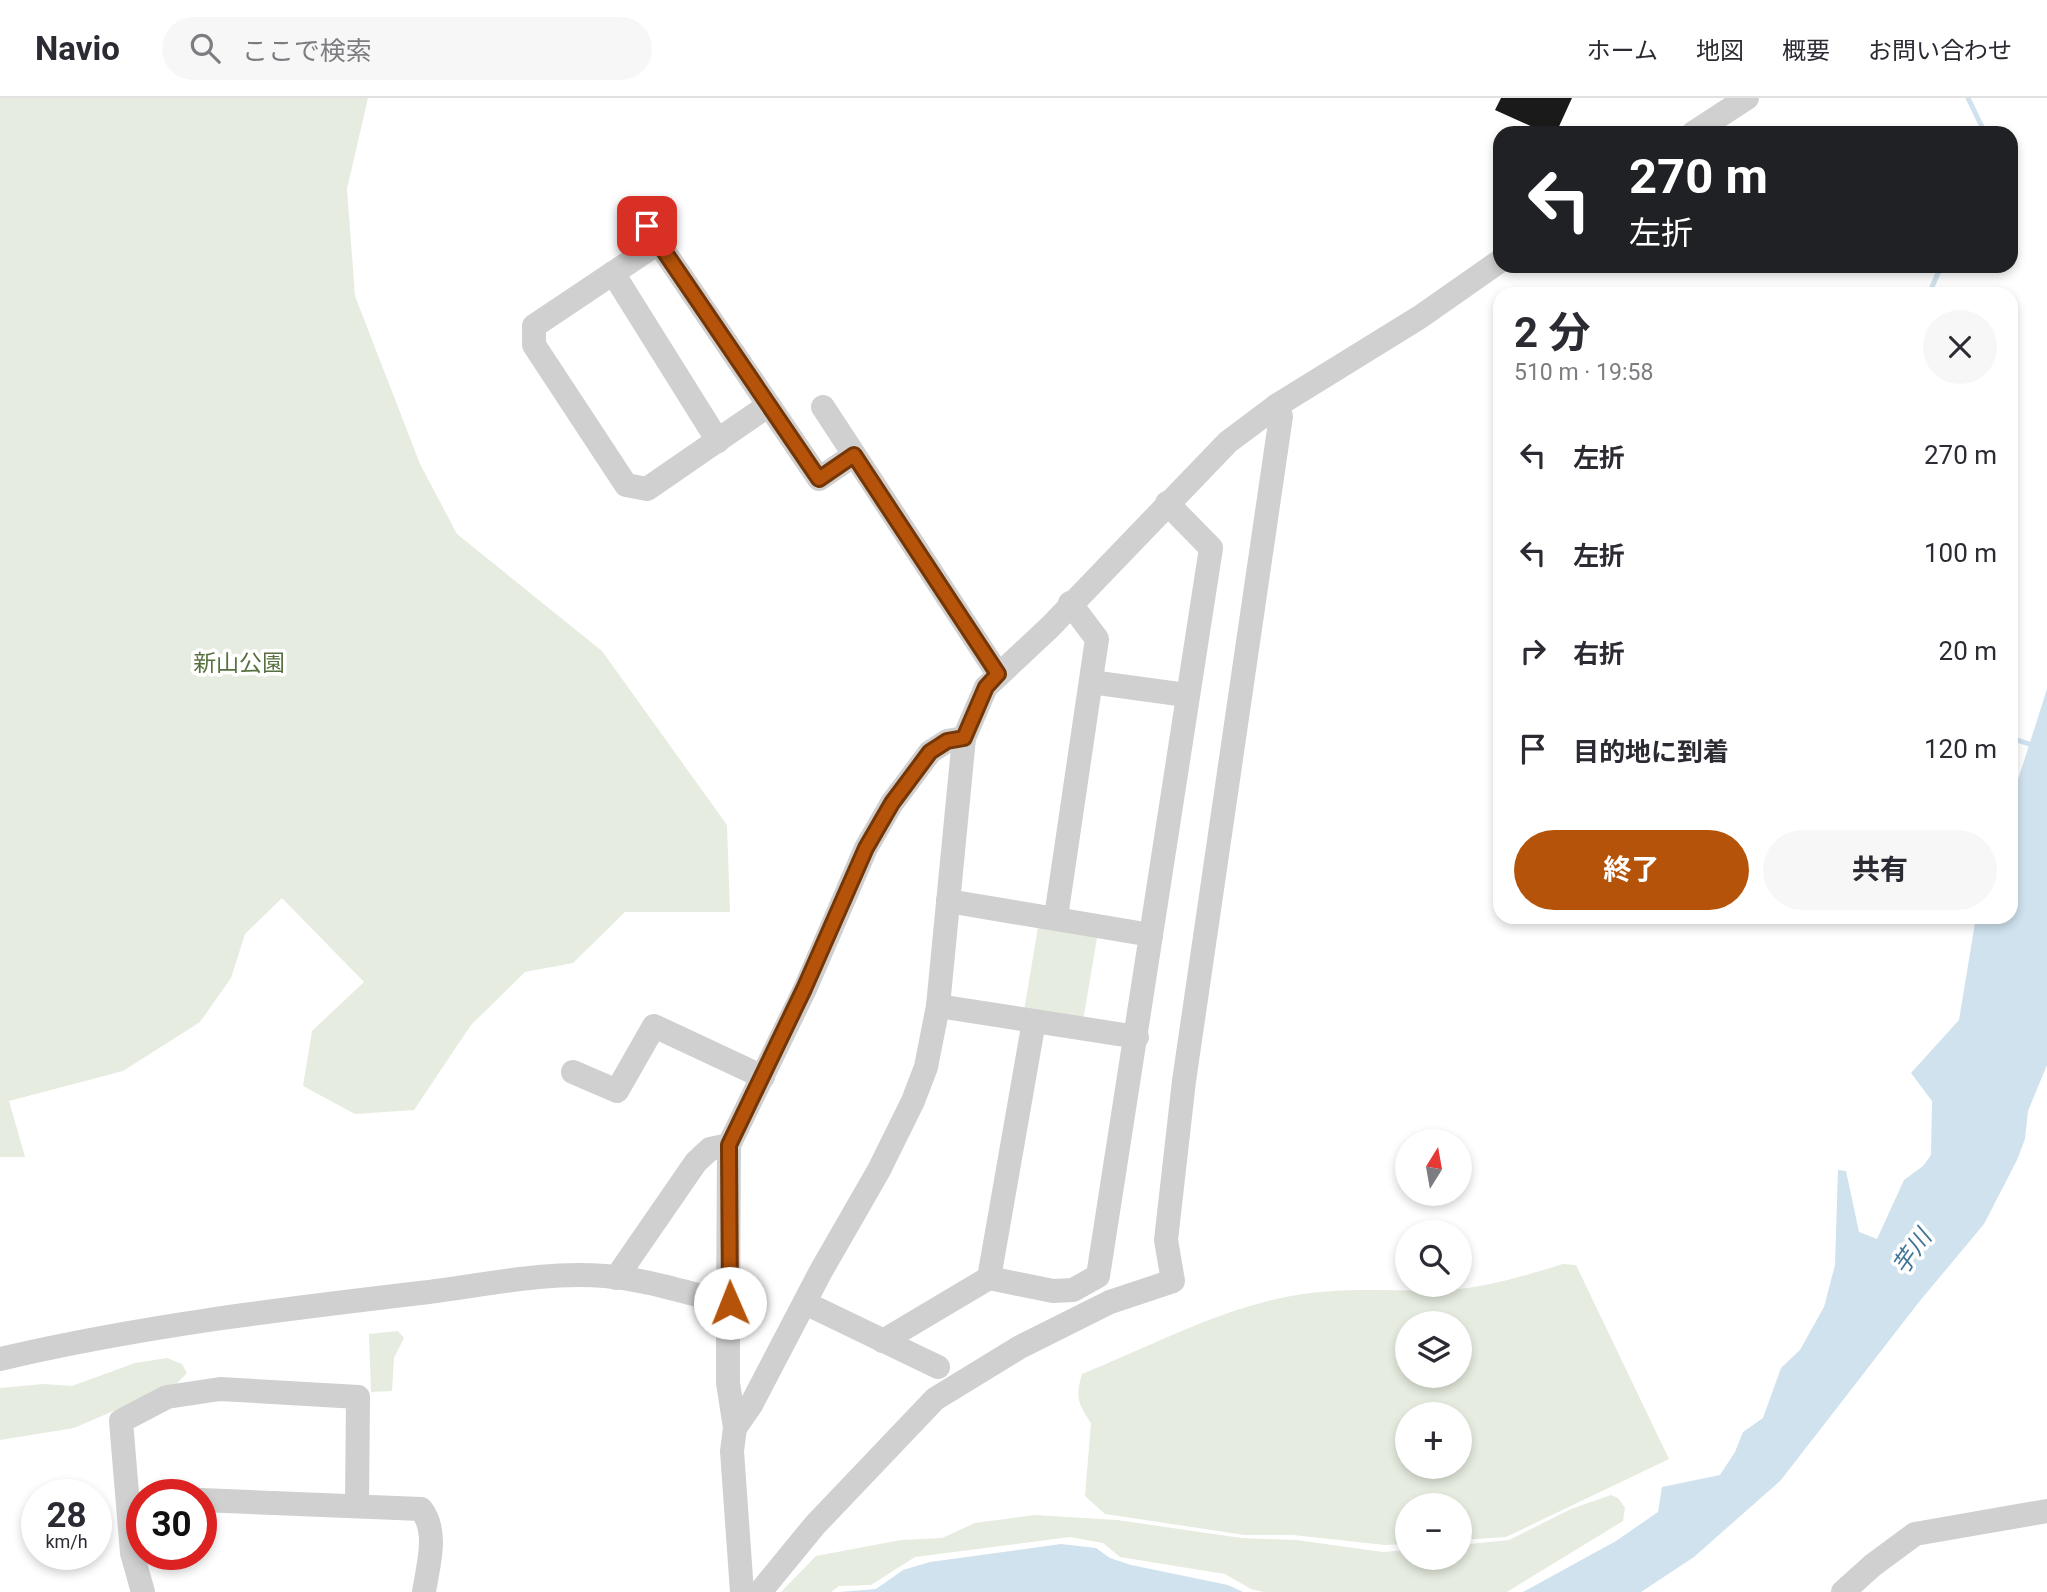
<!DOCTYPE html>
<html lang="ja">
<meta charset="utf-8">
<style>
:root{--surface:#fff;--page:#f7f7f7;--text:#2b2b33;--muted:#7c7c81;--line:#e1e1e2;--accent:#b45309}
body{margin:0;font-family:Roboto,"Noto Sans JP",sans-serif;background:var(--page);color:var(--text);height:100vh;display:flex;flex-direction:column;font-size:26px;white-space:nowrap}
*{box-sizing:border-box;margin:0}
p{font-size:23px;color:var(--muted)}
.icon{flex:none;width:38px;height:38px;fill:none;stroke:currentColor;stroke-width:2;stroke-linecap:round;stroke-linejoin:round}
.map{position:relative;flex:1;overflow:hidden}
.panel{position:absolute;left:1493px;top:189px;width:525px;height:637px;display:flex;flex-direction:column;background:var(--surface);border-radius:21px;box-shadow:0 4px 10px #0003}
.panel>*{flex:none}
.hud{position:absolute;left:1493px;top:28px;width:525px;height:147px;border-radius:21px;box-shadow:0 4px 10px #0003;background:#202124;color:#fff;overflow:hidden}
.needle{width:46px;rotate:11deg}
.controls{position:absolute;left:1395px;top:1031px;display:grid;gap:14px}
.controls a{display:grid;place-items:center;width:77px;height:77px;border-radius:50%;background:var(--surface);box-shadow:0 4px 10px #0003;font-size:35px}
.speed{position:absolute;left:21px;top:1381px;display:flex;gap:14px;font-size:35px;font-weight:700;text-align:center}
.speed>*{display:grid;place-content:center;width:91px;height:91px;border-radius:50%;background:var(--surface);box-shadow:0 4px 10px #0003;line-height:1}
.speed small{font-size:18px;font-weight:400}
.speed .limit{border:10px solid #d22;background:#fff;color:#111}
.pin{position:absolute;display:grid;place-items:center;width:60px;height:60px;color:#fff;margin:-30px;border-radius:14px;box-shadow:0 4px 10px #0006}
.me{position:absolute;width:77px;margin:-38px;rotate:359deg;stroke-linejoin:round;filter:drop-shadow(0 0 5px #0008)}
.turn{display:flex;align-items:center;gap:24px;height:147px;padding:0 21px;font-size:32px}
.turn .icon{width:91px;height:91px;stroke-width:2.5}
.turn b{display:block;font-size:49px;line-height:60px}
.round{display:grid;place-items:center;flex:none;width:74px;height:74px;border-radius:37px;background:var(--page)}
.overview{display:flex;align-items:center;justify-content:space-between;height:119px;padding:0 21px}
h1{font-size:42px;font-weight:700;line-height:52px}
.primary-button{display:flex;gap:14px;margin-top:auto;padding:14px 21px}
.primary-button a{flex:1;height:80px;border-radius:42px;background:var(--accent);color:#fff;font-size:28px;font-weight:700;line-height:80px;text-align:center}
.primary-button a+a{background:var(--page);color:var(--text)}
ul{padding:0;list-style:none}
li{display:flex;align-items:center;gap:21px;height:98px;padding:0 21px}
li div{flex:1}
li b{display:block;font-size:26px}
li em{font-style:normal}
header{display:flex;align-items:center;gap:42px;box-sizing:border-box;height:98px;padding:0 35px;background:var(--surface);border-bottom:2px solid var(--line)}
header strong{font-size:33px}
nav{display:flex;gap:38px;margin-inline-start:auto;font-size:24px}
.search{width:490px;height:63px;background:var(--page);display:flex;align-items:center;gap:18px;box-sizing:border-box;padding:0 24px;border-radius:38px;color:var(--muted);font-size:26px}
.map>svg:first-child{display:block}
</style>
<header>
<strong>Navio</strong>
<div class="search"><svg class="icon" aria-label="search" viewBox="0 0 24 24"><circle cx="10" cy="10" r="6"/><path d="M15 15l6 6"/></svg>ここで検索</div>
<nav><a>ホーム</a><a>地図</a><a>概要</a><a>お問い合わせ</a></nav>
</header>
<div class="map">
<svg width="2047" height="1494" viewBox="0 0 2047 1494">
<rect width="100%" height="100%" fill="#fff"/>
<!-- green -->
<g fill="#e6ecdf" fill-rule="evenodd">
<path d="M0 0H368L347 91 355 198 420 366 457 436 602 553 727 727 730 814H625L573 865 525 874 471 927 414 1012 355 1016 303 988 312 933 364 884 282 800 245 836 231 880 200 924 123 973 9 1003 25 1059H0Z"/>
<path d="M1038 829 1097 840 1083 923 1024 913Z"/>
<path d="M1563 1166 1576 1167 1669 1361 1506 1439 1460 1442V1407H1407V1446L1385 1447 1293 1437H1245L1105 1416 1085 1398 1091 1325C1078 1306 1075 1299 1082 1276 1149 1249 1219 1211 1291 1198 1344 1188 1396 1194 1450 1192 1489 1189 1527 1177 1563 1166ZM1460 1225V1278H1407V1225ZM1460 1316V1368H1407V1316Z"/>
<path d="M398 1233 404 1240 394 1260 392 1293 371 1294 369 1236Z"/>
<path d="M167 1260 182 1266 187 1275 176 1286 74 1330 0 1342V1290L43 1286 72 1288 135 1265Z"/>
<path d="M1611 1397 1618 1400 1625 1410 1623 1423 1507 1494H1264L1251 1491 1225 1476 1120 1459 1103 1445 1070 1439 915 1459 871 1487 839 1488 831 1494H781L816 1458 901 1442 942 1440 975 1425 1034 1417 1117 1422 1241 1440 1296 1442 1383 1454 1407 1452V1460H1460V1447L1509 1442 1571 1411Z"/>
</g>
<!-- water -->
<g fill="#cfe2ee">
<path d="M2047 591V967L2028 1013 2025 1041 2017 1062 1984 1126 1919 1204 1781 1382 1694 1459 1641 1494H1523L1616 1443 1658 1414 1662 1389 1720 1377 1735 1354 1743 1334 1763 1320 1781 1270 1800 1252 1824 1209 1835 1167 1838 1072 1846 1073 1859 1134 1877 1141 1904 1082 1923 1068 1931 1057 1932 1003 1911 975 1959 922 1976 819H2011V689L2016 688Z"/>
<path d="M1061 1446 1096 1450 1110 1460 1131 1467 1228 1487 1243 1494H840L876 1491 903 1472 930 1464Z"/>
</g>
<g fill="none" stroke-linecap="round" stroke-linejoin="round">
<!-- stream -->
<g stroke="#cfe2ee" stroke-width="5">
<path d="M1968 0 1985 35"/>
<path d="M1929 196 1941 168"/>
<path d="M2011 640 2047 652"/>
</g>
</g>
<!-- building -->
<path fill="#1a1a1a" d="M1501 0H1572L1556 35H1546L1495 12Z"/>
<g fill="none" stroke-linecap="round" stroke-linejoin="round">
<!-- minor -->
<g stroke="#d0d0d0" stroke-width="24">
<path d="M1693 35 1747 0"/>
<path d="M647 128 819 381 854 357"/>
<path d="M658 145 534 228V247L626 387 647 391 769 307"/>
<path d="M613 175 718 343"/>
<path d="M823 309 998 576"/>
<path d="M1091 584 1186 597"/>
<path d="M1056 819 1097 541 1070 505"/>
<path d="M1151 837 1211 450 1167 405"/>
<path d="M938 908 1137 939"/>
<path d="M573 974 617 993 654 928 763 979"/>
<path d="M616 1180 696 1064 710 1051 729 1047"/>
<path d="M989 1180 1034 923"/>
<path d="M805 1205 938 1269"/>
<path d="M883 1243 989 1180 1053 1193 1073 1192 1098 1178 1151 837 948 803"/>
<path d="M0 1261C141 1228 276 1212 420 1195 482 1188 542 1173 605 1178 646 1181 690 1196 730 1205"/>
<path d="M735 1330 751 1307 821 1173 879 1072 913 1003 926 969 938 908 964 640 986 589 1050 529 1228 344 1276 308 1420 219 1500 163"/>
<path d="M201 1402 421 1411C439 1434 428 1467 424 1494"/>
<path d="M143 1494 132 1455 121 1323 167 1299 220 1291 358 1299 357 1406"/>
<path d="M742 1494 732 1353 735 1330 728 1285V1226L729 1047 805 891 866 750 892 705 930 654 947 643 964 640"/>
<path d="M760 1494 815 1427 935 1301 1020 1249 1110 1204 1173 1183 1166 1142 1184 983 1281 318 1276 308"/>
<path d="M1843 1494 1873 1467 1915 1436 2047 1413"/>
</g>
</g>
<g fill="none" stroke-linecap="round" stroke-linejoin="round">
<!-- route casing -->
<g stroke="#753606" stroke-width="18">
<path id="route" d="M647 128 819 381 854 357 998 576 986 589 964 640 947 643 930 654 892 705 866 750 804 891 729 1047 730 1205"/>
</g>
<!-- route -->
<use href="#route" stroke="#b45309" stroke-width="12"/>
</g>
<g text-anchor="middle" stroke-width="7" stroke-linejoin="round" paint-order="stroke">
<!-- park labels -->
<g font-size="23" fill="#56703f" stroke="#fff">
<text x="239" y="573">新山公園</text>
</g>
<!-- water labels -->
<g font-size="24" font-style="italic" fill="#3f7597" stroke="#fff">
<text transform="translate(1912 1154) rotate(-55)" y="8">芋川</text>
</g>
</g>
</svg>
<div class="controls">
<a><svg class="needle" viewBox="-14 -14 28 28"><path d="M0-13l5 13h-10z" fill="#e53935"/><path d="M0 13l5-13h-10z" fill="#7c7c81"/></svg></a>
<a><svg class="icon" aria-label="search" viewBox="0 0 24 24"><circle cx="10" cy="10" r="6"/><path d="M15 15l6 6"/></svg></a>
<a><svg class="icon" aria-label="layers" viewBox="0 0 24 24"><path d="M12 4l9 5-9 5-9-5zM3 14l9 5 9-5"/></svg></a>
<a>+</a>
<a>−</a>
</div>
<div class="speed"><div>28<small>km/h</small></div><div class="limit">30</div></div>
<div class="pin" style="left:647px;top:128px;background:#d93025"><svg class="icon" aria-label="arrive" viewBox="0 0 24 24"><path d="M6 21V4h12l-3 4 3 4H6"/></svg></div>
<svg class="me" style="left:730px;top:1205px" viewBox="-20 -20 40 40"><circle r="19" fill="#fff"/><path d="M0-13L10 11 0 6-10 11z" fill="#b45309"/></svg>
<div class="hud">
<div class="turn"><svg class="icon" aria-label="left" viewBox="0 0 24 24"><path d="M17 20v-9H6M10 6l-5 5 5 5"/></svg><div><b>270 m</b>左折</div></div>
</div>
<section class="panel">
<div class="overview"><div><h1>2 分</h1><p>510 m · 19:58</p></div><a class="round"><svg class="icon" aria-label="close" viewBox="0 0 24 24"><path d="M6 6l12 12M18 6L6 18"/></svg></a></div>
<ul>
<li><svg class="icon" aria-label="left" viewBox="0 0 24 24"><path d="M17 20v-9H6M10 6l-5 5 5 5"/></svg><div><b>左折</b></div><em>270 m</em></li>
<li><svg class="icon" aria-label="left" viewBox="0 0 24 24"><path d="M17 20v-9H6M10 6l-5 5 5 5"/></svg><div><b>左折</b></div><em>100 m</em></li>
<li><svg class="icon" aria-label="right" viewBox="0 0 24 24"><path d="M7 20v-9h11M14 6l5 5-5 5"/></svg><div><b>右折</b></div><em>20 m</em></li>
<li><svg class="icon" aria-label="arrive" viewBox="0 0 24 24"><path d="M6 21V4h12l-3 4 3 4H6"/></svg><div><b>目的地に到着</b></div><em>120 m</em></li>
</ul>
<div class="primary-button"><a>終了</a><a>共有</a></div>
</section>
</div>
